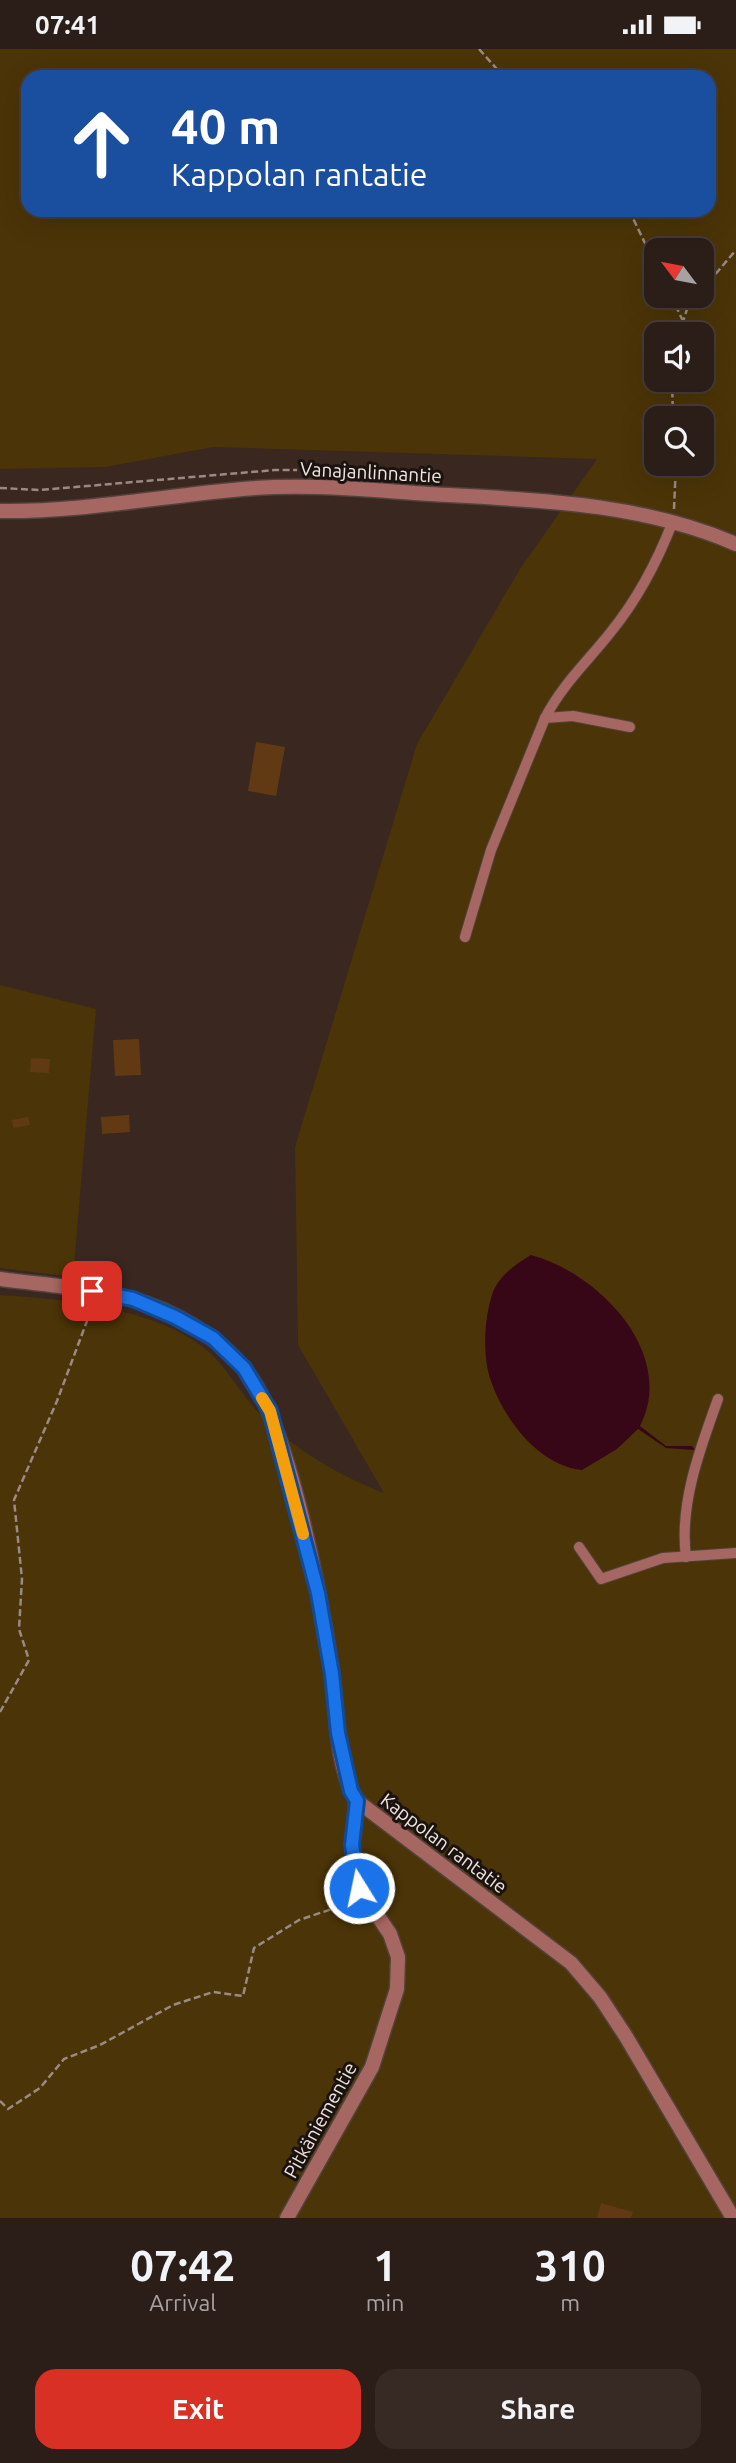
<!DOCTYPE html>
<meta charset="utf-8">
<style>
:root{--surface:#2b1d18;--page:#372a25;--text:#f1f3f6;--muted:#a6a2a2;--line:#473b37;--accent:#d93025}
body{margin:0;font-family:Ubuntu,sans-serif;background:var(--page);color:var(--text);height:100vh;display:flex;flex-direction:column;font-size:26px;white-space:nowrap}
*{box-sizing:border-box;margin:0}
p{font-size:23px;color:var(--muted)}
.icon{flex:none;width:38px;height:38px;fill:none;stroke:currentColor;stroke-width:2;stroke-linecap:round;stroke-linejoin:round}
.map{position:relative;height:2169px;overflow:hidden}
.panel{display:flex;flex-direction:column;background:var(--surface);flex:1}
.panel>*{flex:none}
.banner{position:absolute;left:21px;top:21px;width:695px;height:147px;border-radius:21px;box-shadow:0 7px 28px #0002,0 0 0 2px var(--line);background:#1a4fa0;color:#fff;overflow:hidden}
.needle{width:46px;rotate:302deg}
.buttons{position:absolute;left:644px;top:189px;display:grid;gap:14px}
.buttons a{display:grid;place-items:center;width:70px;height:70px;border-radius:14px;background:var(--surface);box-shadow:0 7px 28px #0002,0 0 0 2px var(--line);font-size:35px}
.pin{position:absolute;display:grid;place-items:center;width:60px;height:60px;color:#fff;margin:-30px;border-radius:14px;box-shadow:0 4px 10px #0006}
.me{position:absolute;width:77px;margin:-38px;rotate:350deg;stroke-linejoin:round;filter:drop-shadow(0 0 5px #0008)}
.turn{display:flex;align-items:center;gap:24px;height:147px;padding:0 35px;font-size:32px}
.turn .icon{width:91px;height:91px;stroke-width:2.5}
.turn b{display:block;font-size:49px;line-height:60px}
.eta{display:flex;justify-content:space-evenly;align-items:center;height:119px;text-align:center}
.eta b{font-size:42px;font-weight:700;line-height:49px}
.action{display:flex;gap:14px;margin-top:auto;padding:14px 35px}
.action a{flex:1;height:80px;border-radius:21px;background:var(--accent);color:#fff;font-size:28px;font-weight:700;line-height:80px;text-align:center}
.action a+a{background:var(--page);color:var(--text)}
.status{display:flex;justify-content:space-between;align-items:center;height:49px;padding:0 35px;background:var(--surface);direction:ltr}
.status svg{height:19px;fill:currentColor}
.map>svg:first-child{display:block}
</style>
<div class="status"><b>07:41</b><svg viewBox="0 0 49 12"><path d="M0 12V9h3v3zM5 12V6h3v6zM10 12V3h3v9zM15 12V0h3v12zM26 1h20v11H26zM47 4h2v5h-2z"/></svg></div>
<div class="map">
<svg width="736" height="2169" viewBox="0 0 736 2169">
<rect width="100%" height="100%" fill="#392720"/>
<!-- green -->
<g fill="#4b3407" fill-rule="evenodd">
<path d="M0 0H736V2169H0V1246C65 1250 157 1259 208 1302 228 1319 241 1346 259 1364 293 1400 338 1426 384 1444L298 1296 295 1098 417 695 520 520 597 410 213 398 106 418 0 420ZM28 28H709V161H28ZM656 201H702V247H656ZM656 285H702V331H656ZM656 369H702V415H656Z"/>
<path d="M0 936 96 960 73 1228 0 1219Z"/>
</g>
<!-- water -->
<path fill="#370717" d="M531 1206C599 1224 677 1305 640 1377L666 1397H692L695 1401 666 1399 638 1380 617 1400 582 1421C540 1417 504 1371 491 1332 482 1307 484 1268 493 1243 500 1226 516 1215 531 1206Z"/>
<!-- building -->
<g fill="#613a14">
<path d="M256 693 285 698 276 747 248 742Z"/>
<path d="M139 990 141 1026 115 1027 113 991Z"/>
<path d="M31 1009 50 1010 49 1024 30 1023Z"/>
<path d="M129 1066 130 1083 102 1085 101 1068Z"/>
<path d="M28 1068 30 1076 13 1079 12 1071Z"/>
<path d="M601 2154 633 2163 631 2169H597Z"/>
</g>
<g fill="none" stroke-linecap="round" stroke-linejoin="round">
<!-- service casing -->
<g stroke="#53423b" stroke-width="12">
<g id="service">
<path d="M630 678 573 667 545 669C562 636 587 613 610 584 637 551 658 511 673 472"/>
<path d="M465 888 491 801 545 669"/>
<path d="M579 1498 601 1530 663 1509 736 1504"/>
<path d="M686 1508C679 1455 700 1400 718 1350"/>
</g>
</g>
<!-- minor casing -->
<g stroke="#53423b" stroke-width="17">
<g id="minor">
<path d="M0 462C82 463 162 447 243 440 305 434 367 441 429 445 533 451 639 453 736 495"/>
<path d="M0 1230C44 1236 89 1238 131 1250 172 1261 216 1286 243 1318 289 1371 321 1550 332 1622 338 1664 334 1715 357 1752L571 1914 600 1948 625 1986 733 2169"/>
<path d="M287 2169 372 2018 397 1940 398 1908 390 1885 359 1839 352 1796 357 1752"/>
</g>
</g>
<!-- path -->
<g stroke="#998a84" stroke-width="2.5" stroke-dasharray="7 3.5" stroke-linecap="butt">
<path d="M479 0 504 28"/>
<path d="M629 161 656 217"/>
<path d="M702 241 736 201"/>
<path d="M671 247 683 272"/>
<path d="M679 285 688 257 697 247"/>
<path d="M672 331 673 369"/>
<path d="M0 439 40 441 275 421H297"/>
<path d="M674 460 676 415"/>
<path d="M0 1663 29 1611 19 1580 22 1530 14 1451 57 1352 93 1256"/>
<path d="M0 2052 8 2060 40 2039 64 2010 100 1996 173 1956 213 1943 243 1947 254 1899 299 1871 350 1854"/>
</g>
<!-- service -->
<use href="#service" stroke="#a66662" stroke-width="10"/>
<!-- minor -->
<use href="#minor" stroke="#a66662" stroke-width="14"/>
</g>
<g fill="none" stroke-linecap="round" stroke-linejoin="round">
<!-- route casing -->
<g stroke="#114b97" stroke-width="18">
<path id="route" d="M92 1242 133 1250 175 1268 213 1289 244 1319 270 1362 318 1544 332 1625 338 1684 351 1742 357 1752 352 1796 359 1839"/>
</g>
<!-- route -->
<use href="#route" stroke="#1a73e8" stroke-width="12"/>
<!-- slow -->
<path stroke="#f59e0b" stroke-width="12" d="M262 1349 270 1362 303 1485"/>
</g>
<g text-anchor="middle" stroke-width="6" stroke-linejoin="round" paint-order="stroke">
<!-- street labels -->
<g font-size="19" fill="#f1e5e0" stroke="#1b130f">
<text transform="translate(371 423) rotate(3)" y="7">Vanajanlinnantie</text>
<text transform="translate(444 1794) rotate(37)" y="7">Kappolan rantatie</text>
<text transform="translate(320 2071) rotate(-61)" y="7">Pitkäniementie</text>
</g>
</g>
</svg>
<div class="buttons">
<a><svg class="needle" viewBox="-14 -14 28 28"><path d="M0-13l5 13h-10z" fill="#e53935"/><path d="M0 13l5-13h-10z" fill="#a6a2a2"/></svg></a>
<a><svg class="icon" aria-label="sound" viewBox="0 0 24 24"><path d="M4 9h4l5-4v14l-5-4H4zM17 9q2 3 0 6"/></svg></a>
<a><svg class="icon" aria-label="search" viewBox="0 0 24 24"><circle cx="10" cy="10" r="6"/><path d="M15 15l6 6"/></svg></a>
</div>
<div class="pin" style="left:92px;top:1242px;background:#d93025"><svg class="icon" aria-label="arrive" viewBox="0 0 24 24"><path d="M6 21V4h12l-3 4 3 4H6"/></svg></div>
<svg class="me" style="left:359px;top:1839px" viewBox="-20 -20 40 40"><circle r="17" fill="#1a73e8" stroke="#fff" stroke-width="3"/><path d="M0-11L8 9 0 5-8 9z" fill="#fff"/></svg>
<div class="banner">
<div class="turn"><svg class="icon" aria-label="ahead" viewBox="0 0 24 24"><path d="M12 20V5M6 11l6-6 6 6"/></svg><div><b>40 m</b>Kappolan rantatie</div></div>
</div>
</div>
<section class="panel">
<div class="eta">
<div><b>07:42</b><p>Arrival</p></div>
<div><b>1</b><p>min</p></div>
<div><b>310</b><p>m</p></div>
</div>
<div class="action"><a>Exit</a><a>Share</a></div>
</section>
